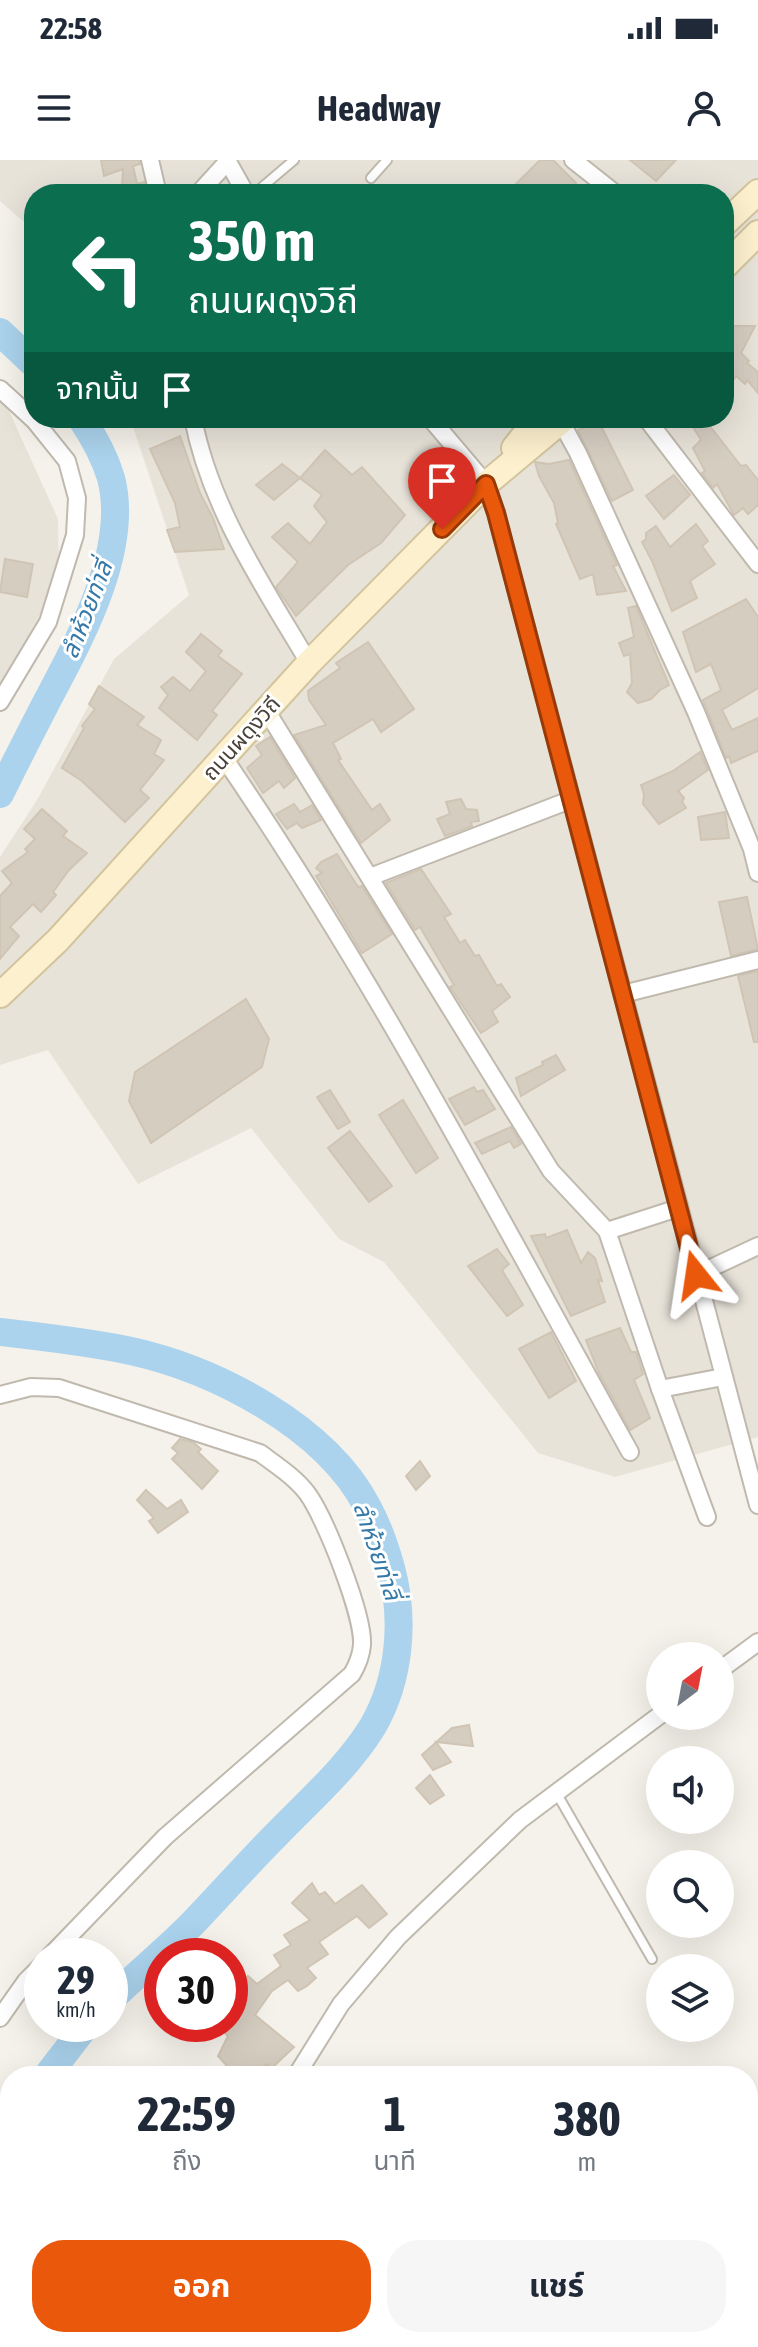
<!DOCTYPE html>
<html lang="th">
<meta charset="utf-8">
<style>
:root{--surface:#fff;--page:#f6f6f7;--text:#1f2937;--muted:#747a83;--accent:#ea580c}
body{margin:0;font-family:"Asap Condensed","Noto Sans Thai",sans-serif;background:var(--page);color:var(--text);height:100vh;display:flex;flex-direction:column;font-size:30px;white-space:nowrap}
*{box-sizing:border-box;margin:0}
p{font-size:26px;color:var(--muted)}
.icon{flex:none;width:44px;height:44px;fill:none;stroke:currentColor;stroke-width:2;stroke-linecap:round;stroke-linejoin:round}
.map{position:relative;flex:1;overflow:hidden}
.sheet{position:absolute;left:0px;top:1906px;width:758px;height:282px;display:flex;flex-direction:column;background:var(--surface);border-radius:32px 32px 0 0;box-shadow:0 8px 32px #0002}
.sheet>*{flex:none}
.guide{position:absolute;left:24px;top:24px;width:710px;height:244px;border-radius:32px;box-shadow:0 8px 32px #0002;background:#0b6e4f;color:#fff;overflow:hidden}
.needle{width:52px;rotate:32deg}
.fabs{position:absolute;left:646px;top:1482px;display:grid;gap:16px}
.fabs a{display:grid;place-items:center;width:88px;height:88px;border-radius:50%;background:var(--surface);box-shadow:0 8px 32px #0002;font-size:40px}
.speed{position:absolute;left:24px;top:1778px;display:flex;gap:16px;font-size:40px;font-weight:700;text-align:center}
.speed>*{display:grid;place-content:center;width:104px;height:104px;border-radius:50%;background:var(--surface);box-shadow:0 8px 32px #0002;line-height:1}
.speed small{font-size:20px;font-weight:400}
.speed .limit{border:12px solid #d22;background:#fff;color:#111}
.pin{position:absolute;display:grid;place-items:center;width:68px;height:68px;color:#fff;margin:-82px -34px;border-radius:50% 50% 50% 0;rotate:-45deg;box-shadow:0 0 8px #0007}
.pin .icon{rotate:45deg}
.me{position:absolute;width:88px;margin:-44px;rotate:345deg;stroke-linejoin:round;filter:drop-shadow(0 0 6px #0008)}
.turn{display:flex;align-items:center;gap:28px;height:168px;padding:0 32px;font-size:36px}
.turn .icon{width:104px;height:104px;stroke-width:2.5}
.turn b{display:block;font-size:56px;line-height:68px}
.then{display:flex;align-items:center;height:76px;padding:0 32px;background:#0003;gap:16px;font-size:30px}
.eta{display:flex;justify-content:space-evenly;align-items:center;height:136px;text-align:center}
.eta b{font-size:48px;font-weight:700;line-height:56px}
.button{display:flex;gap:16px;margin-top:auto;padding:16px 32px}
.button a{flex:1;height:92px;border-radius:32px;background:var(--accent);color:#fff;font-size:32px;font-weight:700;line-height:92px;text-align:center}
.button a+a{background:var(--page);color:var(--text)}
.status{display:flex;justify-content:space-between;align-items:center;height:56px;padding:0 40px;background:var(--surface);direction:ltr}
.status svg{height:22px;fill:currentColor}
header{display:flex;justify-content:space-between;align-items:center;height:104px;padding:0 32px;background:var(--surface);font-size:36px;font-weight:700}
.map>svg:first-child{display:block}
</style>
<div class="status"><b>22:58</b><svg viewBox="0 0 49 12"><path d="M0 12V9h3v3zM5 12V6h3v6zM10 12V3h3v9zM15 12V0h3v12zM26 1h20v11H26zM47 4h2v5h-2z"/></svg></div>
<header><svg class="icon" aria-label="menu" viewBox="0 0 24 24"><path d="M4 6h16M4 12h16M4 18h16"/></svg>Headway<svg class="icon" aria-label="person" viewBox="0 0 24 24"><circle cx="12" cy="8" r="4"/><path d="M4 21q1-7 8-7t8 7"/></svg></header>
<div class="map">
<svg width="758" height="2187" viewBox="0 0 758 2187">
<rect width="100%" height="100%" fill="#f5f2eb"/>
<!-- residential -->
<g fill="#e8e3d9">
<path d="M0 0H758V1277L615 1317 538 1293 384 1102 339 1079 251 968 138 1024 48 890 0 905V697L37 640 114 499 189 435 130 258H724V34H34V71L0 41Z"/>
<path d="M0 231 58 359 59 419 0 528Z"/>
<path d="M0 2071 10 2092V2178H91L100 2187H0Z"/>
</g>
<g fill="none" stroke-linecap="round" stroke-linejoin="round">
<!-- river -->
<g stroke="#abd3ed" stroke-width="28">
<path d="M0 172 34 204"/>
<path d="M0 634C15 603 31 572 47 541 79 480 130 390 111 318 104 295 94 277 81 258"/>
<path d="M0 1172C44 1177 88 1182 131 1191 216 1210 325 1266 367 1346 378 1366 385 1386 391 1408 405 1459 400 1519 373 1566 348 1607 310 1640 277 1674 247 1704 219 1736 190 1766 164 1792 136 1815 110 1840"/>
<path d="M47 1916 87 1864"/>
<path d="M150 2178 163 2187"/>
</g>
</g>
<!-- building -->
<g fill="#d6cdc1" stroke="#d0c5b4" stroke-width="2">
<path d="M101 0H139L140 4 133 6 137 24 144 22 147 34H117L116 29 122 27 123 9 104 16Z"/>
<path d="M540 0H553L576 23 564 34H506Z"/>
<path d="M630 0H676L656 21Z"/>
<path d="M731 166H755L741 193 749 201 747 203 758 212V233L747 220 745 224 736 216 724 234V212L729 205 724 201V192L730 183 726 179Z"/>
<path d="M706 261 741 306 746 305 758 320V345L748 354 743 348 734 355 717 324 713 328 702 313 705 311 693 288 701 280 693 267Z"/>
<path d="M599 262 633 330 612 341 578 270Z"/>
<path d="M180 276 200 333 213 358 224 389 175 392 167 370 180 367 175 343 150 289Z"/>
<path d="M325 290 352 315 362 307 405 355 381 383 348 405 296 456 276 427 298 402 272 377 288 363 310 384 327 362 314 346 322 335 300 318Z"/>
<path d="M569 300 617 405 613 406 626 431 597 435 593 414 580 419 556 364 558 363 554 343 539 316 535 302 549 304Z"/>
<path d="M282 304 300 318 274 340 256 325Z"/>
<path d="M674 315 690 335 664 359 646 336Z"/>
<path d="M696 364 708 381 702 386 715 404 690 421 697 438 672 451 652 401 642 382 646 379V373L656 366 670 387Z"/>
<path d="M5 399 33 404 27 437 0 432Z"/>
<path d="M746 439 758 457V528L722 550 732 570 758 558V591L731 603 729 596 726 598 703 540 721 530 711 504 696 512 683 472Z"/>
<path d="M636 446 669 525 660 530 651 539 638 543 627 532 632 523 630 494 624 496 619 483 634 477 628 448Z"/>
<path d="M201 474 222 491 218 496 242 514 212 551 217 555 197 580 159 548 168 535 161 527 173 517 190 531 206 511 186 492Z"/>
<path d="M368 482 414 549 381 572 373 559 333 583 341 599 338 600 372 650 380 644 390 660 361 683 294 575 326 565 309 540 308 531 340 508 336 503Z"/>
<path d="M99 526 144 557 137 565 161 580 154 594 164 600 140 630 149 638 125 662 82 621 62 608 84 568 82 566 95 549 89 544Z"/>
<path d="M270 577 295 618 284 628 279 621 263 633 247 608 262 595 256 586Z"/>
<path d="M700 592 708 610 678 631 684 638 682 642 686 648 659 664 643 644 644 634 641 625 673 611Z"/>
<path d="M461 639 466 649 477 650 479 661 471 662 472 666 445 676 437 659 450 654 446 642Z"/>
<path d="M294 644 300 652 312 645 321 660 302 668 297 663 287 669 276 654Z"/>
<path d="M42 649 67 671 63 676 87 693 69 710 53 732 56 735 41 752 33 744 10 767 19 776 0 799V736L12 723 2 711 28 692 25 689 35 679 24 669Z"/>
<path d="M725 652 729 678 701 680 698 657Z"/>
<path d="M337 694 358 727 362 726 392 774 362 793 316 716 322 713 316 708 321 702Z"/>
<path d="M421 709 451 754 444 757 460 783 465 780 475 796 479 795 497 826 501 824 510 837 492 851 498 862 481 873 450 827 454 825 420 767 415 770 386 723Z"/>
<path d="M747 737 758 789 731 796 719 742Z"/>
<path d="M758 811V882H754L738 816Z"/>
<path d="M246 839 269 879 262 907 151 983 129 941 135 912Z"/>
<path d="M556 895 565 910 521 936 516 918 543 905 542 902Z"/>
<path d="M474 927 477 932 483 930 495 949 465 965 449 939Z"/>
<path d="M330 930 350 962 338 969 317 937Z"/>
<path d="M403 940 438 998 416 1013 379 955Z"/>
<path d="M511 967 521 984 514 988 510 981 482 994 475 983Z"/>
<path d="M350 971 392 1026 369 1042 328 988Z"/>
<path d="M567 1070 581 1103 588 1092 595 1098 602 1121 598 1120 605 1142 571 1156 531 1076 545 1074 546 1078Z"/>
<path d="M497 1089 509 1104 502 1110 523 1145 507 1156 468 1106Z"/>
<path d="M620 1168 631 1192H636L643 1214 634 1220 650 1258 630 1270 599 1213 586 1180Z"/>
<path d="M551 1172 576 1221 549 1238 519 1189Z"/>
<path d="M180 1279 194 1283 201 1289 198 1292 218 1311 202 1329 172 1299 178 1293 172 1288Z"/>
<path d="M420 1301 430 1316 416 1330 406 1316Z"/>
<path d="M146 1330 167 1349 181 1340 188 1352 158 1373 149 1361 154 1358 137 1340Z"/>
<path d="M469 1565 473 1586 436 1582 451 1602 433 1610 422 1595 452 1568Z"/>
<path d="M430 1615 444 1635 430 1644 416 1628Z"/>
<path d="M312 1723 319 1735 325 1732 335 1744 362 1725 387 1754 369 1768 357 1756 319 1782 328 1794 307 1808 316 1818 307 1826 298 1831 288 1820 272 1831 255 1855 294 1887 272 1908 266 1904 254 1916H244L227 1906 218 1896 228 1876 215 1864H230V1843L248 1816 257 1824 281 1806 274 1795 291 1785 284 1775 310 1760 292 1743Z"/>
</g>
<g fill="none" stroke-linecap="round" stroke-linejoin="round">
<!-- service casing -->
<g stroke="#c0b9ae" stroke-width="12">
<g id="service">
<path d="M371 18 387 0"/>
<path d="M254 34 294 0"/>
<path d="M557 1634 652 1799"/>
</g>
</g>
<!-- minor casing -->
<g stroke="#c0b9ae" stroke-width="20">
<g id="minor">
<path d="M150 0 158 34"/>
<path d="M227 0 246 34"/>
<path d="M573 0 616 34"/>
<path d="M198 34 228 1"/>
<path d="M0 229 34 260 67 301 77 338 75 375 48 462 0 542"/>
<path d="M193 258C210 348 263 425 309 503"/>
<path d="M430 258 486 324 496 353 758 1345"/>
<path d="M646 258 758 404"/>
<path d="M561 262 578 293 696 552 752 689 758 713"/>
<path d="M266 550 551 1011 607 1071 660 1229"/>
<path d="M224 598C375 819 500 1058 630 1292"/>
<path d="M370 717 570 640"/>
<path d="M623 834 758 800"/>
<path d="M607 1071 678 1048"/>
<path d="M696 1115 758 1086"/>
<path d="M0 1235 31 1227 59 1228 260 1293C276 1305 295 1317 307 1333 325 1357 364 1456 362 1485 361 1496 358 1504 352 1514L165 1677 50 1796"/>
<path d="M707 1357 660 1229 723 1217"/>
<path d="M720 1510 758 1482"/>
<path d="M0 1858 26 1821 42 1805"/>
<path d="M296 1916 341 1844 398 1777 520 1660 660 1555"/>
<path d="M0 2080 10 2099"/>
<path d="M47 2178 52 2187"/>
<path d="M345 2178 361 2187"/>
<path d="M104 2187 111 2178"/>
</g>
</g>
<!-- secondary casing -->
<g stroke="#d2c49d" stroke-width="28">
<g id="secondary">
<path d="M724 64 758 32"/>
<path d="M724 107 758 73"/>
<path d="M514 288 538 258"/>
<path d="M0 835 58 780 309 503 486 324 565 258"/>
</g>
</g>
<!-- service -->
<use href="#service" stroke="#fff" stroke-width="8"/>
<!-- minor -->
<use href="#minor" stroke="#fff" stroke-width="16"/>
<!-- secondary -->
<use href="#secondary" stroke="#fcf0ce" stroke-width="24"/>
</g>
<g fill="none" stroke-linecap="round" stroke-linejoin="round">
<!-- route casing -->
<g stroke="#983908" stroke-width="20">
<path id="route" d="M442 369 486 324 496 353 696 1115"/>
</g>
<!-- route -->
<use href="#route" stroke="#ea580c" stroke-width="14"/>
</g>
<g text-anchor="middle" stroke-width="6" stroke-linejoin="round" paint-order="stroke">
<!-- street labels -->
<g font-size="22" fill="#494239" stroke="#fff">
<text transform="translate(241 578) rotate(-48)" y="8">ถนนผดุงวิถี</text>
</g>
<!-- water labels -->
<g font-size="24" font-style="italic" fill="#3479a8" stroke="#fff">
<text transform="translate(87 450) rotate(-69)" y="8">ลำห้วยท่าลี่</text>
<text transform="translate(377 1391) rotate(71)" y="8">ลำห้วยท่าลี่</text>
</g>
</g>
</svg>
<div class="fabs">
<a><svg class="needle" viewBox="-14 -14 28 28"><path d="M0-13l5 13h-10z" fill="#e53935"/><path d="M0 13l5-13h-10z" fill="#747a83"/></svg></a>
<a><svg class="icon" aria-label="sound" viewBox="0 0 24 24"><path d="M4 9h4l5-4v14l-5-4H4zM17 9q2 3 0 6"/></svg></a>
<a><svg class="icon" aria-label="search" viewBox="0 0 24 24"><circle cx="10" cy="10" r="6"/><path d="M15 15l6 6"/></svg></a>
<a><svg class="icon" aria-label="layers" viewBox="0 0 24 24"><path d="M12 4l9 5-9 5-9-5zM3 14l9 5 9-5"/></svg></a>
</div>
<div class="speed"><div>29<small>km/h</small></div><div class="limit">30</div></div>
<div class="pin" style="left:442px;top:369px;background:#d93025"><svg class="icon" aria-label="arrive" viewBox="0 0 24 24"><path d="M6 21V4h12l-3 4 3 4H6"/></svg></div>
<svg class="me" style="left:696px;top:1115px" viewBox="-20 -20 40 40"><path d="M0-17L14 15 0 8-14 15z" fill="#ea580c" stroke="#fff" stroke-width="4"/></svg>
<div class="guide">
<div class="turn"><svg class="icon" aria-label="left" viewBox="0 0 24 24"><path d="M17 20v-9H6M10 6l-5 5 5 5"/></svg><div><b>350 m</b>ถนนผดุงวิถี</div></div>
<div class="then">จากนั้น<svg class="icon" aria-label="arrive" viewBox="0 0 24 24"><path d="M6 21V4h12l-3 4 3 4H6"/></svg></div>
</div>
<section class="sheet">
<div class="eta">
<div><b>22:59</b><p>ถึง</p></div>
<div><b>1</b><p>นาที</p></div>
<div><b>380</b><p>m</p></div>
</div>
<div class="button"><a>ออก</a><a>แชร์</a></div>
</section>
</div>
